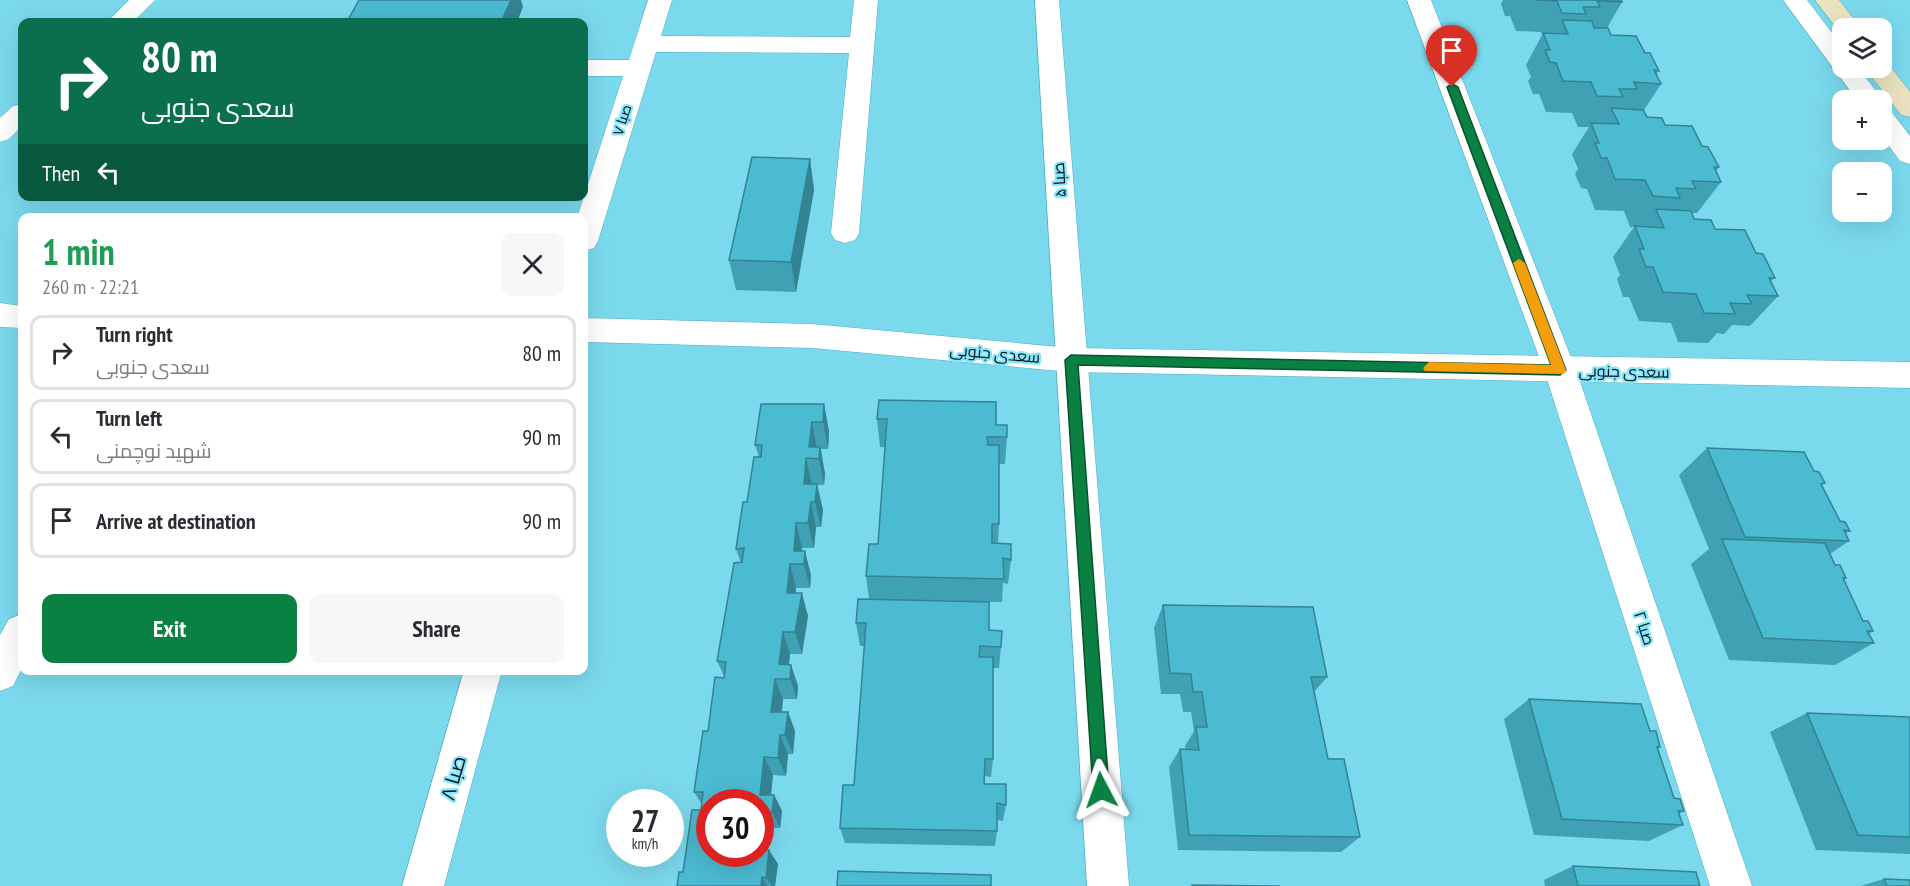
<!DOCTYPE html>
<meta charset="utf-8">
<style>
:root{--surface:#fff;--page:#f7f7f7;--text:#2b2b33;--muted:#7c7c81;--line:#e1e1e2;--accent:#0b8043}
body{margin:0;font-family:"PT Sans Narrow",Cairo,sans-serif;background:var(--page);color:var(--text);height:100vh;display:flex;flex-direction:column;font-size:22px;white-space:nowrap}
*{box-sizing:border-box;margin:0}
p{font-size:20px;color:var(--muted)}
.icon{flex:none;width:33px;height:33px;fill:none;stroke:currentColor;stroke-width:2;stroke-linecap:round;stroke-linejoin:round}
.map{position:relative;flex:1;overflow:hidden}
.panel{position:absolute;left:18px;top:213px;width:570px;height:462px;display:flex;flex-direction:column;background:var(--surface);border-radius:12px;box-shadow:0 6px 24px #0002}
.panel>*{flex:none}
.top-card{position:absolute;left:18px;top:18px;width:570px;height:183px;border-radius:12px;box-shadow:0 6px 24px #0002;background:#0b6e4f;color:#fff;overflow:hidden}
.buttons{position:absolute;left:1832px;top:18px;display:grid;gap:12px}
.buttons a{display:grid;place-items:center;width:60px;height:60px;border-radius:12px;background:var(--surface);box-shadow:0 6px 24px #0002;font-size:30px}
.speed{position:absolute;left:606px;top:789px;display:flex;gap:12px;font-size:30px;font-weight:700;text-align:center}
.speed>*{display:grid;place-content:center;width:78px;height:78px;border-radius:50%;background:var(--surface);box-shadow:0 6px 24px #0002;line-height:1}
.speed small{font-size:15px;font-weight:400}
.speed .limit{border:9px solid #d22;background:#fff;color:#111}
.pin{position:absolute;display:grid;place-items:center;width:51px;height:51px;color:#fff;margin:-62px -26px;border-radius:50% 50% 50% 0;rotate:-45deg;box-shadow:0 0 6px #0007}
.pin .icon{rotate:45deg}
.me{position:absolute;width:66px;margin:-33px;rotate:356deg;stroke-linejoin:round;filter:drop-shadow(0 0 4px #0008)}
.turn{display:flex;align-items:center;gap:21px;height:126px;padding:0 24px;font-size:27px}
.turn .icon{width:78px;height:78px;stroke-width:2.5}
.turn b{display:block;font-size:42px;line-height:51px}
.then{display:flex;align-items:center;height:57px;padding:0 24px;background:#0003;gap:12px;font-size:22px}
.round{display:grid;place-items:center;flex:none;width:63px;height:63px;border-radius:12px;background:var(--page)}
.summary{display:flex;align-items:center;justify-content:space-between;height:102px;padding:0 24px}
h1{font-size:36px;font-weight:700;line-height:45px;color:#1e9e55}
.primary-button{display:flex;gap:12px;margin-top:auto;padding:12px 24px}
.primary-button a{flex:1;height:69px;border-radius:12px;background:var(--accent);color:#fff;font-size:24px;font-weight:700;line-height:69px;text-align:center}
.primary-button a+a{background:var(--page);color:var(--text)}
ul{padding:0;list-style:none}
li{display:flex;align-items:center;gap:18px;height:75px;margin:0 12px 9px;padding:0 12px;border:3px solid var(--line);border-radius:12px}
li div{flex:1}
li b{display:block;font-size:22px}
li em{font-style:normal}
.map>svg:first-child{display:block}
</style>
<div class="map">
<svg width="1910" height="886" viewBox="0 0 1910 886">
<rect width="100%" height="100%" fill="#7bd9ed"/>
<g fill="none" stroke-linecap="round" stroke-linejoin="round">
<!-- minor casing -->
<g stroke="#4eadc1" stroke-width="1">
<g id="minor">
<path d="M648 0H672L661 36 850 37 854 0H878L859 233 855 240 845 243 835 240 831 233 849 53 656 52 598 241 594 248 584 251V218H577L623 76H584V60H629Z"/>
<path d="M1035 0H1059L1129 886H1087Z"/>
<path d="M1407 0H1431L1576 370 1752 886H1710L1544 370Z"/>
<path d="M22 614V668L13 686 0 691V635L9 619Z"/>
<path d="M464 670H502L444 886H402Z"/>
</g>
</g>
<!-- tertiary casing -->
<g stroke="#4eadc1" stroke-width="1">
<g id="tertiary">
<path d="M129 0H155L133 22H107Z"/>
<path d="M1783 0H1807L1842 46V68H1858L1883 100 1881 103V100H1857Z"/>
<path d="M22 104V126L9 139 0 142V118L13 106Z"/>
<path d="M1881 107 1890 110 1910 136V164L1900 161 1881 135Z"/>
<path d="M0 303 22 306V328L0 327Z"/>
<path d="M584 318 812 324 1071 348 1910 362V388L1071 372 812 348 584 342Z"/>
</g>
</g>
<!-- secondary casing -->
<g stroke="#4eadc1" stroke-width="1">
<g id="secondary">
<path d="M1815 0H1839L1861 28H1842L1840 33Z"/>
<path d="M1881 61 1887 62 1910 92V117L1901 115 1865 68H1881Z"/>
</g>
</g>
<!-- minor -->
<use href="#minor" fill="#fff" fill-rule="evenodd"/>
<!-- tertiary -->
<use href="#tertiary" fill="#fff" fill-rule="evenodd"/>
<!-- secondary -->
<use href="#secondary" fill="#eae2c1" fill-rule="evenodd"/>
</g>
<!-- wall -->
<g fill="#40a1b5" fill-rule="evenodd">
<path d="M1503 0H1621L1622 2 1607 28 1611 35 1645 53 1659 71 1656 74 1661 84 1644 110 1647 117 1665 125 1702 146 1719 167 1716 171 1721 182 1697 213H1692L1694 219 1715 229 1756 253 1775 278 1771 281 1778 296 1750 326 1732 325 1724 334 1717 333 1708 343 1678 342 1671 323 1639 321 1629 297H1623L1617 279 1620 275 1613 257 1634 227H1630L1624 211 1595 210 1587 189 1581 188 1575 174 1578 169 1572 154 1589 127H1578L1572 113 1546 112 1539 94H1533L1528 81 1531 77 1526 65 1542 35 1541 32 1516 31 1510 16H1505L1501 4Z"/>
<path d="M810 159 814 190 796 292 736 290 729 260Z"/>
<path d="M824 404 829 432 828 449H821L825 474 824 485H817L823 510 821 527H816L814 548H802V551L811 575 810 588H796V593L808 616 802 654H790L789 665H791L798 686 797 699H783L782 712H788L795 731 793 754H788L786 776 773 775 771 795H774L782 811 780 828H765L763 850 778 864 775 886H677L683 872 701 810V803L694 792 708 731 724 678V676L717 661 741 563 736 549 759 457 755 445ZM760 802V854H710Z"/>
<path d="M877 419 996 425 1007 437 1005 464H999V524L998 543 1011 560 1008 584 1003 583 1002 602H981L989 630 1001 647 999 668H993V759L991 777 985 776 984 784 1006 805 1003 821 997 820V831L995 846 845 843 840 828 854 785 865 646H860L856 623 869 599 866 576 878 544 885 447H880Z"/>
<path d="M1707 448 1814 471 1825 483 1822 485 1840 521 1850 531 1846 533 1849 541 1830 554 1835 565 1846 578 1844 580 1863 621 1873 631 1869 634 1874 643 1835 665 1729 660 1691 564 1709 549 1679 475Z"/>
<path d="M1163 605 1327 677 1314 692 1328 759 1360 837 1341 852 1178 850 1169 767 1180 749 1186 750 1185 746 1194 731 1191 712H1183L1180 694H1161L1154 628Z"/>
<path d="M1529 699 1650 731 1660 747 1658 748 1674 798 1684 811 1679 814 1683 825 1649 841 1534 835 1504 719Z"/>
<path d="M1807 713 1910 717V854L1816 850 1770 732Z"/>
<path d="M1573 866 1700 886H1545L1544 880Z"/>
<path d="M1884 879 1910 886H1860Z"/>
</g>
<!-- shaded-wall -->
<g fill="#348393">
<path d="M511 0H521L523 7 517 22H501Z"/>
<path d="M810 159 814 190 796 292 791 262Z"/>
<path d="M824 404 829 432 828 449 823 422Z"/>
<path d="M812 422 817 449 809 447Z"/>
<path d="M820 447 825 474 824 485 819 459Z"/>
<path d="M806 458 812 485 804 484Z"/>
<path d="M817 484 823 510 821 527 815 502Z"/>
<path d="M811 502 816 527 814 548 808 523Z"/>
<path d="M796 523 802 548 801 564 794 551Z"/>
<path d="M805 551 811 575 810 588 804 564Z"/>
<path d="M790 564 796 588 794 616 787 593Z"/>
<path d="M802 593 808 616 802 654 795 632Z"/>
<path d="M783 632 790 654 787 679 779 664Z"/>
<path d="M791 665 798 686 797 699 790 679Z"/>
<path d="M775 679 783 699 779 731 771 712Z"/>
<path d="M788 712 795 731 793 754 785 735Z"/>
<path d="M780 735 788 754 786 776 778 758Z"/>
<path d="M764 757 773 775 769 811 760 795Z"/>
<path d="M774 795 782 811 780 828 772 812Z"/>
<path d="M760 819 765 828 762 864 760 854Z"/>
<path d="M769 850 778 864 775 886H772L766 878Z"/>
<path d="M762 877 768 886H761Z"/>
</g>
<!-- building -->
<g fill="#4bbbd2" stroke="#348393" stroke-width="1.5">
<path d="M359 0H511L501 22H347Z"/>
<path d="M1536 0H1621L1622 2 1597 1 1600 7H1583L1586 14 1562 13 1557 1Z"/>
<path d="M1562 20 1592 21 1594 28H1608L1611 35 1636 36 1645 53H1650L1659 71 1654 70 1661 84 1634 82 1637 89H1619L1623 97 1597 96 1591 82 1563 81 1556 63 1550 62 1545 50H1550L1543 33 1568 34Z"/>
<path d="M1611 108 1643 110 1647 117 1662 118 1665 125 1692 126 1702 146 1708 147 1719 167H1714L1721 182 1692 181 1696 189 1676 188 1680 198 1653 196 1645 180 1615 179 1607 158H1601L1595 143H1599L1591 123 1619 124Z"/>
<path d="M752 157 810 159 791 262 729 260Z"/>
<path d="M1656 209 1691 211 1694 219 1711 220 1715 229 1745 230 1756 253 1763 254 1775 278H1769L1778 296 1747 295 1752 304 1730 303 1735 314 1704 313 1696 294 1663 292 1653 267H1646L1639 249H1644L1635 226 1664 228Z"/>
<path d="M879 400 996 402V425H1007V437H987L988 445H999V524H992V543L1011 544V560L1003 558 1004 579 866 576 869 544H878L887 419H877Z"/>
<path d="M761 404H824L823 422H812L809 447H820L819 459 806 458 804 484H817L815 502H811L808 523H796L794 551H805L804 564H790L787 593H802L795 632H783L779 664 791 665 790 679H775L771 712H788L785 735H780L778 758 764 757 760 795H774L772 812H760V802H710V854H760V850H769L766 878 762 877 761 886H677L679 872H683L692 810H701L703 792H694L703 731H708L715 677 724 678 726 662 717 661 734 563 742 562 744 548 736 549 743 502H747L754 457H761L762 445H755Z"/>
<path d="M1707 448 1804 452 1814 471 1819 472 1825 483 1821 484 1840 521 1845 522 1850 531 1844 530 1849 541 1745 537Z"/>
<path d="M1722 539 1825 543 1835 565H1840L1846 578H1843L1863 621H1868L1873 631H1867L1874 643 1763 638Z"/>
<path d="M858 599 989 602V630L1002 631 1001 647 980 646 979 657H993V759H985L984 784H1006V805L997 803V831L840 828 843 785H854L866 623H856Z"/>
<path d="M1163 605 1313 607 1327 677H1311L1328 759H1344L1360 837 1189 835 1180 749 1199 750 1196 727H1207L1202 692H1193L1191 674 1170 673Z"/>
<path d="M1529 699 1641 704 1650 731H1656L1660 747H1657L1674 798 1680 799 1684 811H1678L1683 825 1562 819Z"/>
<path d="M1807 713 1910 717V837L1858 835Z"/>
<path d="M1573 866 1696 872 1700 886H1578Z"/>
<path d="M838 871 991 875V886H837Z"/>
<path d="M1884 879 1910 880V886H1887Z"/>
<path d="M1192 885 1280 886H1192Z"/>
</g>
<!-- route -->
<path fill="#0b8043" stroke="#07532c" stroke-width="1.5" d="M1452 84 1458 87 1566 370 1560 375 1078 365 1109 790 1107 796 1101 799 1095 796 1093 790 1065 360 1071 355 1551 365 1447 87Z"/>
<!-- slow -->
<path fill="#f59e0b" d="M1519 259 1525 263 1566 370 1564 374 1425 371 1423 368 1429 362 1551 365 1513 263Z"/>
<g text-anchor="middle" stroke-width="4.5" stroke-linejoin="round" paint-order="stroke">
<!-- far-street labels -->
<g font-size="14" fill="#001014" stroke="#88e6fa">
<text transform="translate(622 120) rotate(-72)" y="5">صبا ۷</text>
</g>
<!-- street labels -->
<g font-size="16" fill="#001014" stroke="#88e6fa">
<text transform="translate(1059 180) rotate(-94)" y="6">صبا ۵</text>
<text transform="translate(995 353) rotate(5)" y="6">سعدی جنوبی</text>
<text transform="translate(1624 371) rotate(1)" y="6">سعدی جنوبی</text>
<text transform="translate(1645 628) rotate(72)" y="6">صبا ۲</text>
</g>
<!-- near-street labels -->
<g font-size="20" fill="#001014" stroke="#88e6fa">
<text transform="translate(453 778) rotate(-74)" y="7">صبا ۸</text>
</g>
</g>
</svg>
<div class="buttons">
<a><svg class="icon" aria-label="layers" viewBox="0 0 24 24"><path d="M12 4l9 5-9 5-9-5zM3 14l9 5 9-5"/></svg></a>
<a>+</a>
<a>−</a>
</div>
<div class="speed"><div>27<small>km/h</small></div><div class="limit">30</div></div>
<div class="pin" style="left:1452px;top:87px;background:#d93025"><svg class="icon" aria-label="arrive" viewBox="0 0 24 24"><path d="M6 21V4h12l-3 4 3 4H6"/></svg></div>
<svg class="me" style="left:1101px;top:790px" viewBox="-20 -20 40 40"><path d="M0-17L14 15 0 8-14 15z" fill="#0b8043" stroke="#fff" stroke-width="4"/></svg>
<div class="top-card">
<div class="turn"><svg class="icon" aria-label="right" viewBox="0 0 24 24"><path d="M7 20v-9h11M14 6l5 5-5 5"/></svg><div><b>80 m</b>سعدی جنوبی</div></div>
<div class="then">Then<svg class="icon" aria-label="left" viewBox="0 0 24 24"><path d="M17 20v-9H6M10 6l-5 5 5 5"/></svg></div>
</div>
<section class="panel">
<div class="summary"><div><h1>1 min</h1><p>260 m · 22:21</p></div><a class="round"><svg class="icon" aria-label="close" viewBox="0 0 24 24"><path d="M6 6l12 12M18 6L6 18"/></svg></a></div>
<ul>
<li><svg class="icon" aria-label="right" viewBox="0 0 24 24"><path d="M7 20v-9h11M14 6l5 5-5 5"/></svg><div><b>Turn right</b><p>سعدی جنوبی</p></div><em>80 m</em></li>
<li><svg class="icon" aria-label="left" viewBox="0 0 24 24"><path d="M17 20v-9H6M10 6l-5 5 5 5"/></svg><div><b>Turn left</b><p>شهید نوچمنی</p></div><em>90 m</em></li>
<li><svg class="icon" aria-label="arrive" viewBox="0 0 24 24"><path d="M6 21V4h12l-3 4 3 4H6"/></svg><div><b>Arrive at destination</b></div><em>90 m</em></li>
</ul>
<div class="primary-button"><a>Exit</a><a>Share</a></div>
</section>
</div>
